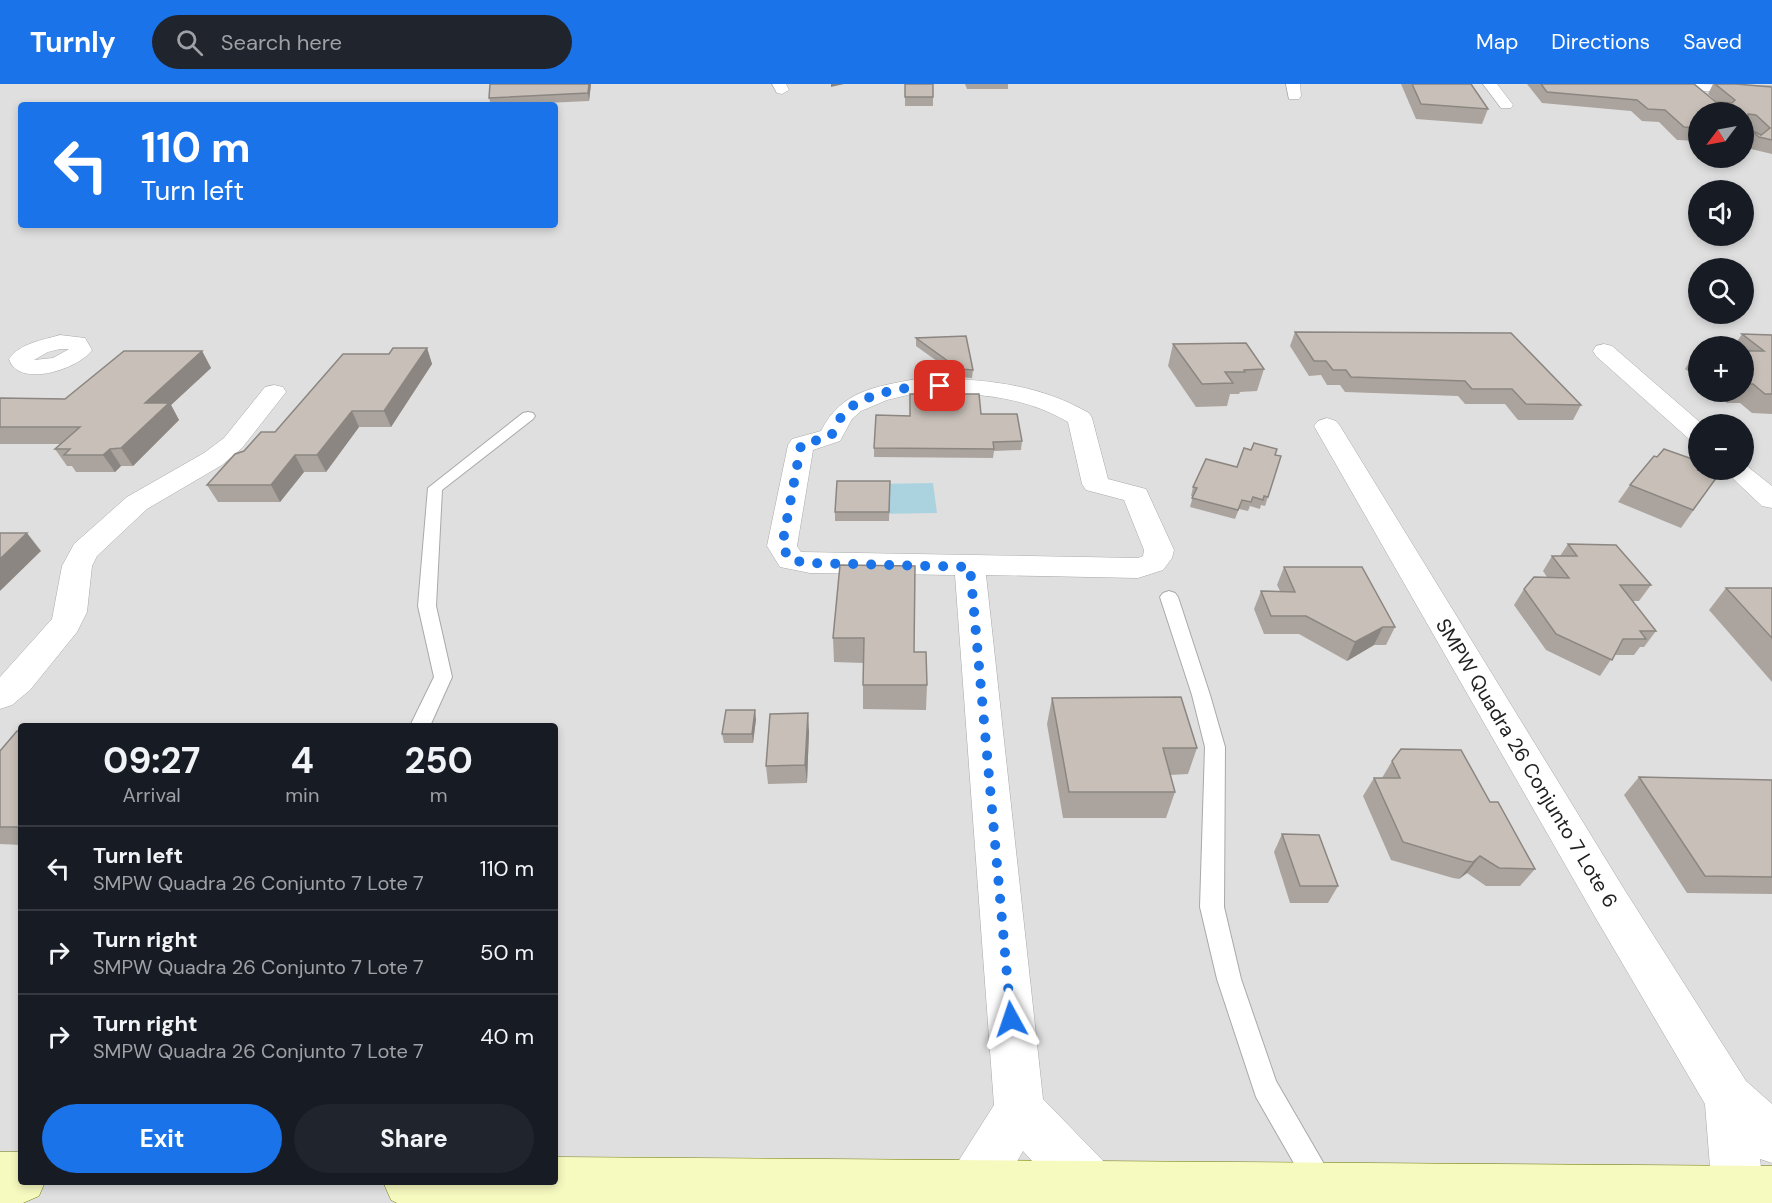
<!DOCTYPE html>
<meta charset="utf-8">
<style>
:root{--surface:#171b24;--page:#20242c;--text:#f1f3f6;--muted:#9ea1a6;--line:#363941;--accent:#1a73e8}
body{margin:0;font-family:"DM Sans",sans-serif;background:var(--page);color:var(--text);height:100vh;display:flex;flex-direction:column;font-size:22px;white-space:nowrap}
*{box-sizing:border-box;margin:0}
p{font-size:20px;color:var(--muted)}
.icon{flex:none;width:33px;height:33px;fill:none;stroke:currentColor;stroke-width:2;stroke-linecap:round;stroke-linejoin:round}
.map{position:relative;flex:1;overflow:hidden}
.side{position:absolute;left:18px;top:639px;width:540px;height:462px;display:flex;flex-direction:column;background:var(--surface);border-radius:6px;box-shadow:0 3px 9px #0003}
.side>*{flex:none}
.top-card{position:absolute;left:18px;top:18px;width:540px;height:126px;border-radius:6px;box-shadow:0 3px 9px #0003;background:#1a73e8;color:#fff;overflow:hidden}
.needle{width:39px;rotate:238deg}
.fabs{position:absolute;left:1688px;top:18px;display:grid;gap:12px}
.fabs a{display:grid;place-items:center;width:66px;height:66px;border-radius:50%;background:var(--surface);box-shadow:0 3px 9px #0003;font-size:30px}
.pin{position:absolute;display:grid;place-items:center;width:51px;height:51px;color:#fff;margin:-26px;border-radius:12px;box-shadow:0 3px 9px #0006}
.me{position:absolute;width:66px;margin:-33px;rotate:355deg;stroke-linejoin:round;filter:drop-shadow(0 0 4px #0008)}
.turn{display:flex;align-items:center;gap:21px;height:126px;padding:0 24px;font-size:27px}
.turn .icon{width:78px;height:78px;stroke-width:2.5}
.turn b{display:block;font-size:42px;line-height:51px}
.eta{display:flex;justify-content:space-evenly;align-items:center;height:102px;text-align:center}
.eta b{font-size:36px;font-weight:700;line-height:42px}
.primary-button{display:flex;gap:12px;margin-top:auto;padding:12px 24px}
.primary-button a{flex:1;height:69px;border-radius:36px;background:var(--accent);color:#fff;font-size:24px;font-weight:700;line-height:69px;text-align:center}
.primary-button a+a{background:var(--page);color:var(--text)}
ul{padding:0;list-style:none}
li{display:flex;align-items:center;gap:18px;height:84px;padding:0 24px;border-top:2px solid var(--line)}
li div{flex:1}
li b{display:block;font-size:22px}
li em{font-style:normal}
header{display:flex;align-items:center;gap:36px;box-sizing:border-box;height:84px;padding:0 30px;background:var(--accent);color:#fff}
header strong{font-size:28px}
nav{display:flex;gap:33px;margin-inline-start:auto;font-size:21px}
.search{width:420px;height:54px;background:var(--page);display:flex;align-items:center;gap:15px;box-sizing:border-box;padding:0 21px;border-radius:33px;color:var(--muted);font-size:22px}
.map>svg:first-child{display:block}
</style>
<header>
<strong>Turnly</strong>
<div class="search"><svg class="icon" aria-label="search" viewBox="0 0 24 24"><circle cx="10" cy="10" r="6"/><path d="M15 15l6 6"/></svg>Search here</div>
<nav><a>Map</a><a>Directions</a><a>Saved</a></nav>
</header>
<div class="map">
<svg width="1772" height="1119" viewBox="0 0 1772 1119">
<rect width="100%" height="100%" fill="#f2efe9"/>
<!-- residential -->
<path fill="#e0dfdf" fill-rule="evenodd" d="M0 0H1772V1119H0ZM21 21H555V141H21ZM1698 28H1743V74H1698ZM1698 106H1743V152H1698ZM1698 184H1743V230H1698ZM1698 262H1743V308H1698ZM1698 340H1743V386H1698ZM21 642H555V1098H21Z"/>
<!-- water -->
<path fill="#aad3df" d="M933 399 937 429 875 430V400Z"/>
<g fill="none" stroke-linecap="round" stroke-linejoin="round">
<!-- lane casing -->
<g stroke="#a9a9a9" stroke-width="2">
<g id="lane">
<path d="M528 328 533 329 535 332 533 335 442 406 436 522 452 593 430 642H410L434 593 418 522 428 404 523 329Z"/>
<path d="M1169 507 1175 509 1178 513 1210 611 1225 663 1224 823 1241 895 1276 997 1335 1099 1331 1109 1321 1113 1311 1109 1256 1013 1217 895 1200 823 1205 663 1192 611 1160 513 1163 509Z"/>
</g>
</g>
<!-- street casing -->
<g stroke="#a9a9a9" stroke-width="1">
<g id="street">
<path d="M772 0H786L789 6 782 10 777 9Z"/>
<path d="M1286 0H1300L1301 12 1299 15H1289Z"/>
<path d="M1483 0H1497L1513 21 1511 24H1501Z"/>
<path d="M1697 0 1772 2V10L1701 7 1726 28H1711L1683 5 1685 2Z"/>
<path d="M60 251 85 254 92 266C79 285 18 305 9 275 20 259 43 256 60 251ZM60 265H69L53 274 34 276 48 268Z"/>
<path d="M1604 260 1612 262 1702 340H1698V358L1689 355 1596 272 1593 267 1596 262Z"/>
<path d="M916 295C977 294 1035 298 1089 329L1092 334 1108 395 1146 405 1174 466 1172 474 1163 486 1138 494 986 491 1043 1015 1111 1085 1118 1104 1112 1119H1070L1023 1067 993 1119H953L947 1103 954 1084 994 1021 955 491 810 489 780 483 767 462 788 361 792 355 821 347C842 306 875 303 916 295ZM916 309C969 309 1021 310 1068 338L1082 400 1086 406 1124 416 1144 466 1143 472 1138 474 801 468 797 462 813 366 840 357 852 335 861 327 887 316Z"/>
<path d="M274 301 283 303 286 308 242 364 222 381 147 425 97 472 92 482 87 528 77 548 30 606 12 621 0 625V593L52 535 62 482 74 460 127 413 204 369 224 354 265 303Z"/>
<path d="M1327 334 1336 337 1340 342 1624 805 1746 997 1772 1020V1079L1760 1075 1764 1108 1760 1119H1716L1712 1108 1705 1020 1594 831 1314 342 1318 337Z"/>
<path d="M1743 379 1772 402V424L1762 422 1724 386H1743Z"/>
</g>
</g>
<!-- secondary casing -->
<g stroke="#707d05" stroke-width="1">
<g id="secondary">
<path d="M0 1068H21V1098H45L39 1112 23 1119H0Z"/>
<path d="M555 1073 1772 1082V1119H397L391 1116 383 1098H555Z"/>
</g>
</g>
<!-- lane -->
<use href="#lane" fill="#fff" fill-rule="evenodd"/>
<!-- street -->
<use href="#street" fill="#fff" fill-rule="evenodd"/>
<!-- secondary -->
<use href="#secondary" fill="#f7fabf" fill-rule="evenodd"/>
</g>
<!-- wall -->
<g fill="#aba49e">
<path d="M490 0H591L589 17 505 21H491L489 14Z"/>
<rect x="905" y="0" width="28" height="22"/>
<path d="M965 0H1008V5H967Z"/>
<path d="M1401 0H1471L1488 25 1482 40 1416 35Z"/>
<path d="M1527 0H1694L1716 18H1717L1708 10 1713 0H1736L1772 3V70L1751 65 1745 60H1743V28H1698V57L1677 56 1659 38 1642 37 1631 27 1542 19Z"/>
<path d="M1295 248 1581 321 1573 336H1518L1505 320H1465L1458 312 1345 308 1340 301H1327L1321 291 1309 292 1290 262Z"/>
<path d="M1742 250 1772 251V330L1752 329 1740 319H1727L1713 308H1743V262H1734Z"/>
<path d="M916 254 973 286 972 294 959 293 916 262Z"/>
<path d="M1173 260 1264 285 1257 307 1240 308 1239 310H1230L1227 322 1196 323 1168 282Z"/>
<path d="M427 264 432 280 391 343H359L326 388H304L280 418H218L207 401 275 348 389 270Z"/>
<path d="M1697 266H1698V295L1685 285Z"/>
<path d="M202 267 211 284 171 321 179 336 133 382H121L115 388H76L72 382H67L55 365 60 360H0V314L65 315Z"/>
<path d="M981 330 1022 357 1021 366 994 367 993 374 874 373V364L910 332Z"/>
<path d="M1275 371 1281 372 1265 422 1261 421 1260 425 1250 422 1248 427 1239 425 1235 435 1190 423 1193 412H1191L1193 403 1237 383Z"/>
<path d="M1657 373 1722 386 1681 444 1618 418 1630 401Z"/>
<path d="M890 397 889 437H835V428Z"/>
<path d="M1568 460 1651 501 1639 517H1632L1656 547 1644 563H1640L1634 571H1614L1600 592 1546 566 1514 521 1524 505 1547 493 1543 487 1552 472H1560Z"/>
<path d="M840 481 914 568 927 601 926 626 863 625V579L834 578 833 554Z"/>
<path d="M1284 483 1395 543 1386 561H1374L1347 577 1299 550H1264L1254 525 1261 507H1280L1277 501Z"/>
<path d="M1726 504H1772V598L1709 526Z"/>
<path d="M1052 614 1197 664 1188 690 1170 691 1175 708 1166 734H1063L1047 640Z"/>
<path d="M756 635 753 659H724L722 650Z"/>
<path d="M21 647V761L0 760V667Z"/>
<path d="M809 647 807 699 768 700 766 682Z"/>
<path d="M1392 677 1490 718 1535 785 1520 802H1486L1467 789 1459 795 1453 794 1391 776 1363 712 1374 694H1382Z"/>
<path d="M1639 693 1772 696V810L1687 809 1624 711Z"/>
<path d="M1282 750 1338 802 1328 819H1290L1274 768Z"/>
</g>
<!-- shaded-wall -->
<g fill="#8b8681">
<path d="M589 0H591L589 17 588 9Z"/>
<path d="M831 0H844L831 3Z"/>
<path d="M427 264 432 280 391 343 384 327Z"/>
<path d="M202 267 211 284 171 321 179 336 133 382 121 364 145 319Z"/>
<path d="M352 327 359 343 326 388 317 371Z"/>
<path d="M110 365 121 382 115 388 103 371Z"/>
<path d="M295 371 304 388 280 418 271 401Z"/>
<path d="M27 449 41 467 0 507V475Z"/>
<path d="M1383 543 1374 561 1347 577 1355 558Z"/>
<path d="M755 626 756 635 753 659 752 650Z"/>
<path d="M808 629 809 647 807 699 805 681Z"/>
<path d="M1480 772 1467 789 1459 795 1473 778Z"/>
</g>
<!-- building -->
<g fill="#c7bfb8" stroke="#8b8681" stroke-width="1.5" fill-rule="evenodd">
<path d="M490 0H589L588 9 489 14Z"/>
<rect x="905" y="0" width="28" height="13"/>
<path d="M1412 0H1471L1488 25 1421 20Z"/>
<path d="M1541 0H1694L1716 18 1732 19 1735 16 1715 0H1736L1772 3V56L1759 53 1753 48 1743 47V28H1698V44L1684 43 1665 26 1648 25 1637 16 1547 8ZM1748 30 1756 31 1770 44 1761 51 1749 45Z"/>
<path d="M1295 248 1511 249 1581 321 1526 320 1512 305H1472L1465 297 1351 293 1346 286H1333L1326 277H1314Z"/>
<path d="M1742 250 1772 251V310H1765L1753 300H1743V267H1764Z"/>
<path d="M966 252 973 286 959 285 916 254Z"/>
<path d="M1246 259 1264 285 1244 286 1245 288H1225L1233 299 1202 300 1173 260Z"/>
<path d="M393 264H427L384 327H352L317 371H295L271 401H207L235 370 244 367 261 348H275L343 270H389Z"/>
<path d="M124 267H202L145 319H169L121 364 110 365 103 371H64L70 365H55L80 343H0V314L65 315Z"/>
<path d="M910 310H979L981 330H1017L1022 357 993 358 994 365 874 364 876 331 910 332Z"/>
<path d="M1254 359 1277 365 1275 371 1281 372 1268 413 1264 412 1263 416 1253 413 1251 418 1242 416 1238 426 1192 414 1197 404 1193 403 1206 375 1237 383 1244 364 1251 366Z"/>
<path d="M1664 365 1698 377V386H1722L1693 426 1630 401 1654 372 1657 373Z"/>
<path d="M837 397H890L889 428H835Z"/>
<path d="M0 449H27L0 475Z"/>
<path d="M1568 460 1616 461 1651 501H1620L1656 547H1640L1646 555H1623L1612 576 1556 550 1524 505 1534 493 1569 494 1552 472H1577Z"/>
<path d="M840 481 915 482 914 568H926L927 601H863L864 554H833Z"/>
<path d="M1284 483H1362L1395 543H1383L1355 558 1306 532H1271L1261 507 1295 508Z"/>
<path d="M1726 504H1772V554Z"/>
<path d="M1181 613 1197 664H1163L1175 708H1069L1052 614Z"/>
<path d="M726 626H755L752 650H722Z"/>
<path d="M808 629 805 681 766 682 770 630Z"/>
<path d="M17 647H21V743H0V667Z"/>
<path d="M1401 665 1461 666 1490 718H1498L1535 785 1499 784 1480 772 1473 778 1466 777 1403 758 1374 694H1400L1392 677Z"/>
<path d="M1639 693 1772 696V793L1705 792Z"/>
<path d="M1282 750 1319 751 1338 802H1300Z"/>
</g>
<g fill="none" stroke-linecap="round" stroke-linejoin="round">
<!-- route -->
<path stroke="#1a73e8" stroke-width="10" stroke-dasharray="0 18" d="M940 302C912 302 867 307 845 328 839 334 835 345 831 352L801 361 782 462 790 476 810 479 970 483 1011 935"/>
</g>
<g text-anchor="middle" stroke-width="4.5" stroke-linejoin="round" paint-order="stroke">
<!-- street labels -->
<g font-size="20" fill="#222" stroke="#fff">
<text transform="translate(1527 679) rotate(59)" y="7">SMPW Quadra 26 Conjunto 7 Lote 6</text>
</g>
</g>
</svg>
<div class="fabs">
<a><svg class="needle" viewBox="-14 -14 28 28"><path d="M0-13l5 13h-10z" fill="#e53935"/><path d="M0 13l5-13h-10z" fill="#9ea1a6"/></svg></a>
<a><svg class="icon" aria-label="sound" viewBox="0 0 24 24"><path d="M4 9h4l5-4v14l-5-4H4zM17 9q2 3 0 6"/></svg></a>
<a><svg class="icon" aria-label="search" viewBox="0 0 24 24"><circle cx="10" cy="10" r="6"/><path d="M15 15l6 6"/></svg></a>
<a>+</a>
<a>−</a>
</div>
<div class="pin" style="left:940px;top:302px;background:#d93025"><svg class="icon" aria-label="arrive" viewBox="0 0 24 24"><path d="M6 21V4h12l-3 4 3 4H6"/></svg></div>
<svg class="me" style="left:1011px;top:935px" viewBox="-20 -20 40 40"><path d="M0-17L14 15 0 8-14 15z" fill="#1a73e8" stroke="#fff" stroke-width="4"/></svg>
<div class="top-card">
<div class="turn"><svg class="icon" aria-label="left" viewBox="0 0 24 24"><path d="M17 20v-9H6M10 6l-5 5 5 5"/></svg><div><b>110 m</b>Turn left</div></div>
</div>
<section class="side">
<div class="eta">
<div><b>09:27</b><p>Arrival</p></div>
<div><b>4</b><p>min</p></div>
<div><b>250</b><p>m</p></div>
</div>
<ul>
<li><svg class="icon" aria-label="left" viewBox="0 0 24 24"><path d="M17 20v-9H6M10 6l-5 5 5 5"/></svg><div><b>Turn left</b><p>SMPW Quadra 26 Conjunto 7 Lote 7</p></div><em>110 m</em></li>
<li><svg class="icon" aria-label="right" viewBox="0 0 24 24"><path d="M7 20v-9h11M14 6l5 5-5 5"/></svg><div><b>Turn right</b><p>SMPW Quadra 26 Conjunto 7 Lote 7</p></div><em>50 m</em></li>
<li><svg class="icon" aria-label="right" viewBox="0 0 24 24"><path d="M7 20v-9h11M14 6l5 5-5 5"/></svg><div><b>Turn right</b><p>SMPW Quadra 26 Conjunto 7 Lote 7</p></div><em>40 m</em></li>
</ul>
<div class="primary-button"><a>Exit</a><a>Share</a></div>
</section>
</div>
